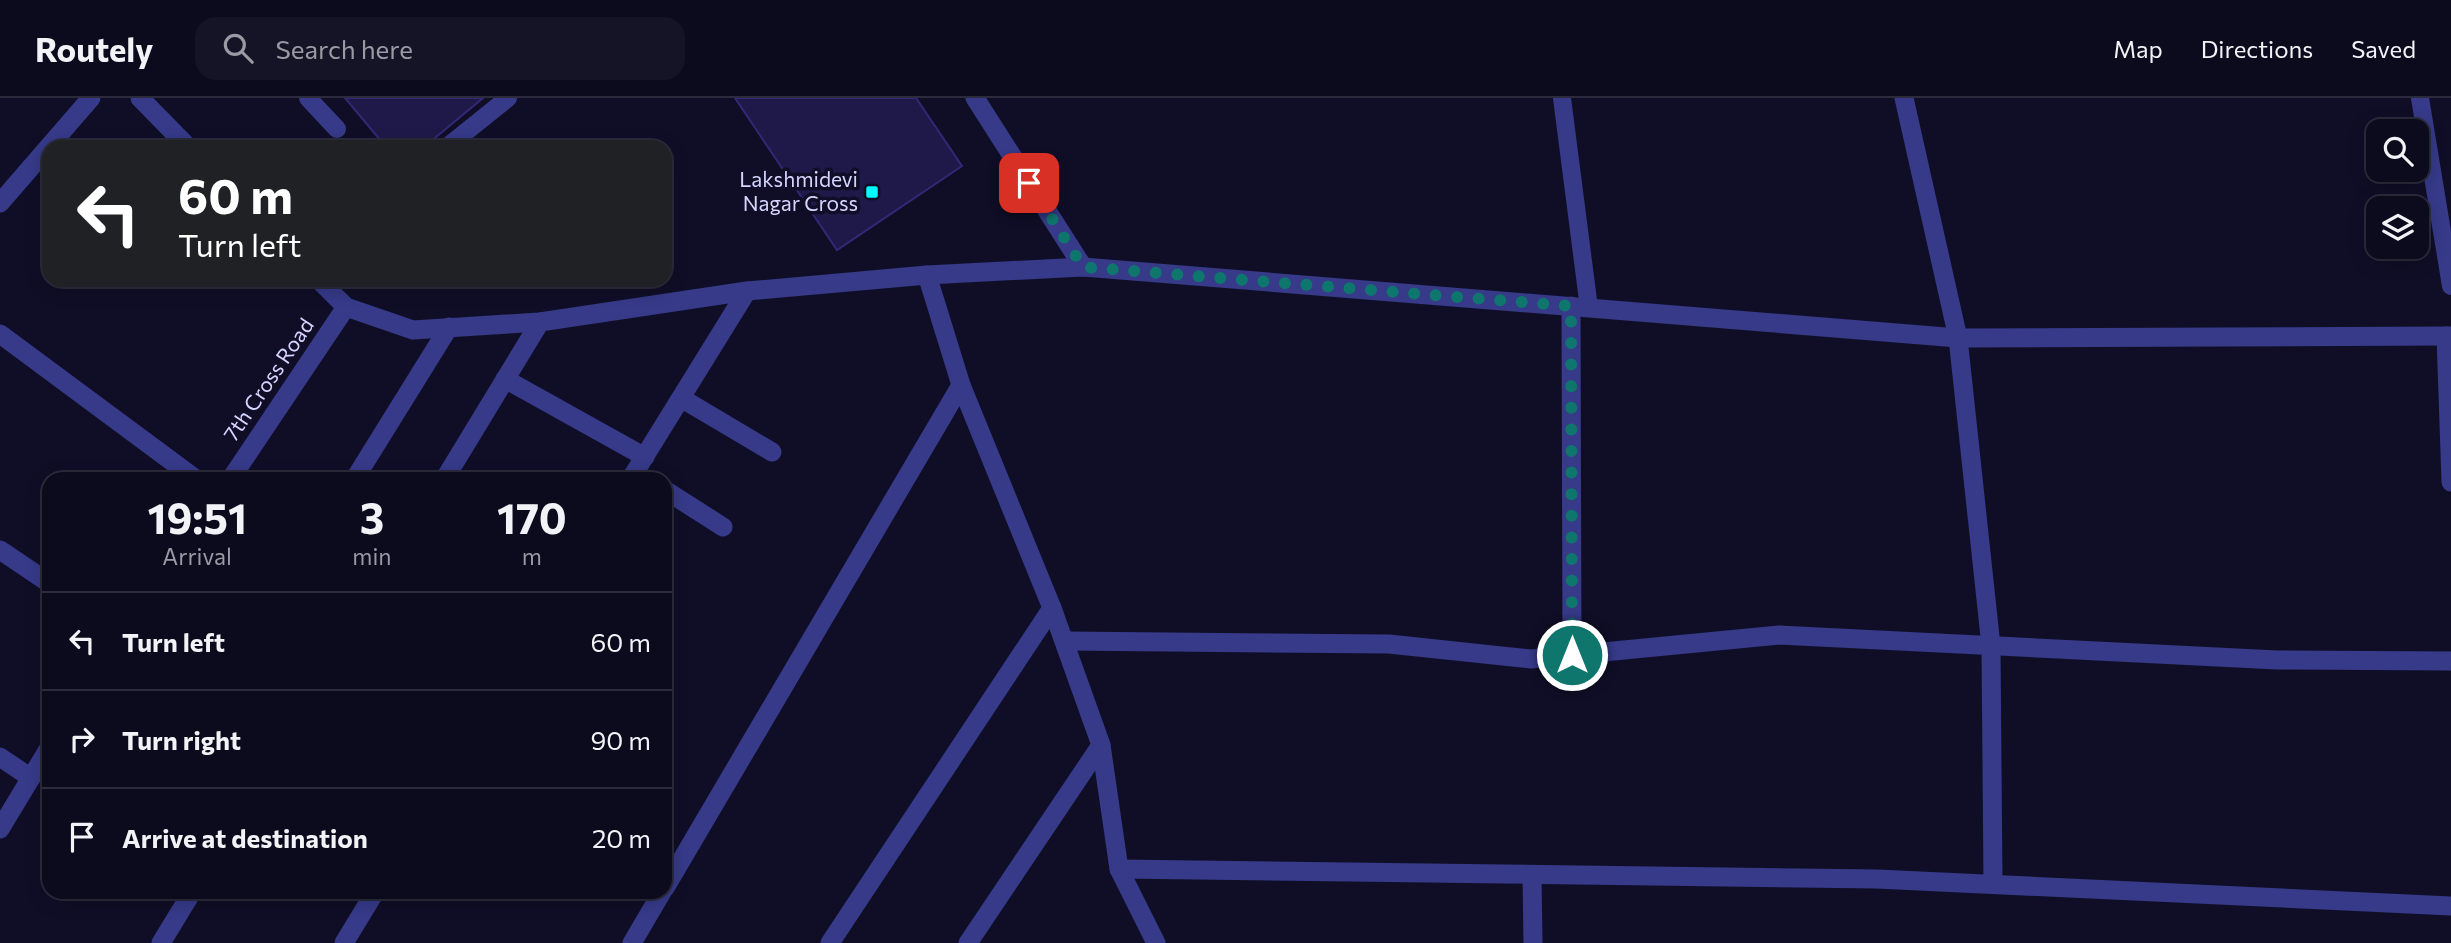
<!DOCTYPE html>
<style>
:root{--surface:#0c0a1d;--page:#151326;--text:#f1f3f6;--muted:#9a9aa4;--line:#2c2b3b}
body{margin:0;font-family:Commissioner,sans-serif;background:var(--page);color:var(--text);height:100vh;display:flex;flex-direction:column;font-size:26px;white-space:nowrap}
*{box-sizing:border-box;margin:0}
p{font-size:23px;color:var(--muted)}
.icon{flex:none;width:38px;height:38px;fill:none;stroke:currentColor;stroke-width:2;stroke-linecap:round;stroke-linejoin:round}
.map{position:relative;flex:1;overflow:hidden}
.side{position:absolute;left:42px;top:374px;width:630px;height:427px;display:flex;flex-direction:column;background:var(--surface);border-radius:21px;box-shadow:0 4px 18px #0003,0 0 0 2px var(--line)}
.side>*{flex:none}
.hud{position:absolute;left:42px;top:42px;width:630px;height:147px;border-radius:21px;box-shadow:0 4px 18px #0003,0 0 0 2px var(--line);background:#202124;color:#fff;overflow:hidden}
.controls{position:absolute;left:2366px;top:21px;display:grid;gap:14px}
.controls a{display:grid;place-items:center;width:63px;height:63px;border-radius:14px;background:var(--surface);box-shadow:0 4px 18px #0003,0 0 0 2px var(--line);font-size:35px}
.pin{position:absolute;display:grid;place-items:center;width:60px;height:60px;color:#fff;margin:-30px;border-radius:14px;box-shadow:0 4px 10px #0006}
.me{position:absolute;width:77px;margin:-38px;rotate:0deg;stroke-linejoin:round;filter:drop-shadow(0 0 5px #0008)}
.turn{display:flex;align-items:center;gap:24px;height:147px;padding:0 21px;font-size:32px}
.turn .icon{width:91px;height:91px;stroke-width:2.5}
.turn b{display:block;font-size:49px;line-height:60px}
.eta{display:flex;justify-content:space-evenly;align-items:center;height:119px;text-align:center}
.eta b{font-size:42px;font-weight:700;line-height:49px}
ul{padding:0;list-style:none}
li{display:flex;align-items:center;gap:21px;height:98px;padding:0 21px;border-top:2px solid var(--line)}
li div{flex:1}
li b{display:block;font-size:26px}
li em{font-style:normal}
header{display:flex;align-items:center;gap:42px;box-sizing:border-box;height:98px;padding:0 35px;background:var(--surface);border-bottom:2px solid var(--line)}
header strong{font-size:33px}
nav{display:flex;gap:38px;margin-inline-start:auto;font-size:24px}
.search{width:490px;height:63px;background:var(--page);display:flex;align-items:center;gap:18px;box-sizing:border-box;padding:0 24px;border-radius:21px;color:var(--muted);font-size:26px}
.map>svg:first-child{display:block}
</style>
<header>
<strong>Routely</strong>
<div class="search"><svg class="icon" aria-label="search" viewBox="0 0 24 24"><circle cx="10" cy="10" r="6"/><path d="M15 15l6 6"/></svg>Search here</div>
<nav><a>Map</a><a>Directions</a><a>Saved</a></nav>
</header>
<div class="map">
<svg width="2451" height="845" viewBox="0 0 2451 845">
<rect width="100%" height="100%" fill="#100e27"/>
<!-- building -->
<g fill="#1e1949" stroke="#322976" stroke-width="2">
<path d="M345 0H483L424 49H386Z"/>
<path d="M735 0H916L962 68 837 152Z"/>
</g>
<g fill="none" stroke-linecap="round" stroke-linejoin="round">
<!-- service -->
<g stroke="#363a89" stroke-width="18">
<path d="M308 0 337 31"/>
<path d="M1562 0 1589 210"/>
<path d="M2420 0 2451 188"/>
<path d="M447 49 508 0"/>
</g>
<!-- minor -->
<g stroke="#363a89" stroke-width="19">
<path d="M140 0 188 49"/>
<path d="M0 105 91 0"/>
<path d="M319 182 346 209 413 232 540 224 747 193 927 177"/>
<path d="M1571 208 1572 557"/>
<path d="M0 236 197 382"/>
<path d="M2446 238 2451 384"/>
<path d="M1958 240 1991 548 1993 786"/>
<path d="M505 281 645 359"/>
<path d="M681 300 772 354"/>
<path d="M230 382 346 209"/>
<path d="M354 382 449 229"/>
<path d="M444 382 540 224"/>
<path d="M630 382 747 193"/>
<path d="M665 392 723 429"/>
<path d="M0 452 49 485"/>
<path d="M1065 543 1389 546 1531 561 1779 537 2277 562 2451 563"/>
<path d="M1101 647 1119 771 1156 845"/>
<path d="M0 659 31 680"/>
<path d="M0 731 49 650"/>
<path d="M1119 771 1877 781 2451 808"/>
<path d="M1532 777 1533 845"/>
<path d="M665 790 961 287"/>
<path d="M161 845 192 794"/>
<path d="M344 845 375 794"/>
<path d="M632 845 662 794"/>
<path d="M830 845 1052 510"/>
</g>
<!-- tertiary -->
<g stroke="#363a89" stroke-width="19">
<path d="M975 0 1083 169"/>
<path d="M1904 0 1958 240"/>
<path d="M968 845 1101 647 1052 510 961 287 927 177 1083 169 1958 240 2451 238"/>
</g>
</g>
<g fill="none" stroke-linecap="round" stroke-linejoin="round">
<!-- route -->
<path stroke="#0f766e" stroke-width="12" stroke-dasharray="0 21.6" d="M1029 85 1083 169 1571 208 1572 557"/>
</g>
<!-- markers -->
<rect fill="#00fbff" stroke="#100e27" stroke-width="2.5" x="865" y="87" width="14" height="14" rx="3.5"/>
<g text-anchor="middle" stroke-width="7" stroke-linejoin="round" paint-order="stroke">
<!-- poi labels -->
<g font-size="21" fill="#d5d4ff" stroke="#100e27" text-anchor="end">
<text x="858" y="89">Lakshmidevi<tspan x="858" dy="24">Nagar Cross</tspan></text>
</g>
<!-- street labels -->
<g font-size="21" fill="#d5d4ff" stroke="#100e27">
<text transform="translate(269 282) rotate(-56)" y="7">7th Cross Road</text>
</g>
</g>
</svg>
<div class="controls">
<a><svg class="icon" aria-label="search" viewBox="0 0 24 24"><circle cx="10" cy="10" r="6"/><path d="M15 15l6 6"/></svg></a>
<a><svg class="icon" aria-label="layers" viewBox="0 0 24 24"><path d="M12 4l9 5-9 5-9-5zM3 14l9 5 9-5"/></svg></a>
</div>
<div class="pin" style="left:1029px;top:85px;background:#d93025"><svg class="icon" aria-label="arrive" viewBox="0 0 24 24"><path d="M6 21V4h12l-3 4 3 4H6"/></svg></div>
<svg class="me" style="left:1572px;top:557px" viewBox="-20 -20 40 40"><circle r="17" fill="#0f766e" stroke="#fff" stroke-width="3"/><path d="M0-11L8 9 0 5-8 9z" fill="#fff"/></svg>
<div class="hud">
<div class="turn"><svg class="icon" aria-label="left" viewBox="0 0 24 24"><path d="M17 20v-9H6M10 6l-5 5 5 5"/></svg><div><b>60 m</b>Turn left</div></div>
</div>
<section class="side">
<div class="eta">
<div><b>19:51</b><p>Arrival</p></div>
<div><b>3</b><p>min</p></div>
<div><b>170</b><p>m</p></div>
</div>
<ul>
<li><svg class="icon" aria-label="left" viewBox="0 0 24 24"><path d="M17 20v-9H6M10 6l-5 5 5 5"/></svg><div><b>Turn left</b></div><em>60 m</em></li>
<li><svg class="icon" aria-label="right" viewBox="0 0 24 24"><path d="M7 20v-9h11M14 6l5 5-5 5"/></svg><div><b>Turn right</b></div><em>90 m</em></li>
<li><svg class="icon" aria-label="arrive" viewBox="0 0 24 24"><path d="M6 21V4h12l-3 4 3 4H6"/></svg><div><b>Arrive at destination</b></div><em>20 m</em></li>
</ul>
</section>
</div>
